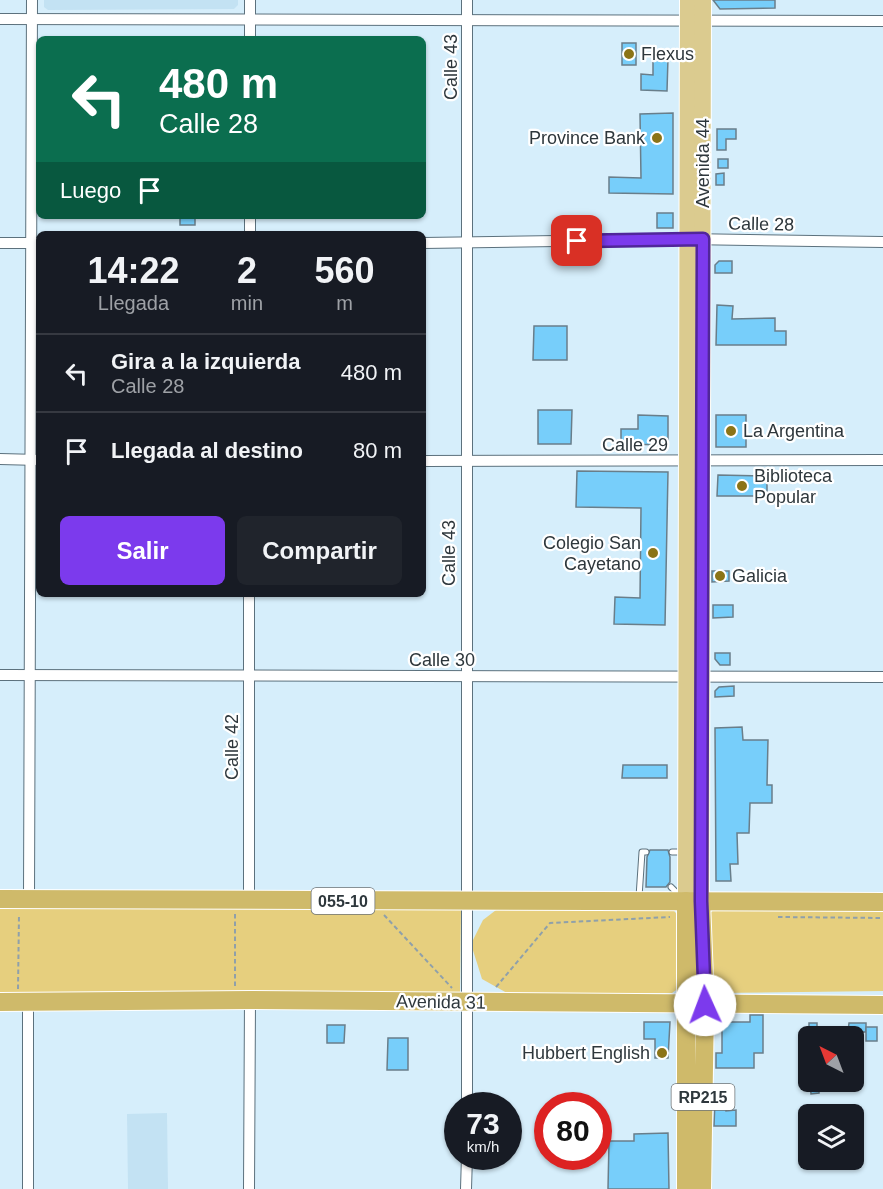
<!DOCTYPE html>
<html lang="es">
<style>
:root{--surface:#171b24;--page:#20242c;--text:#f1f3f6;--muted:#9ea1a6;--line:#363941;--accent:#7c3aed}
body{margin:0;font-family:Helvetica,sans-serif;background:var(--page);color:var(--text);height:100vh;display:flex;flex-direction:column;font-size:22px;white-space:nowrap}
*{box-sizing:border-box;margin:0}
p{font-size:20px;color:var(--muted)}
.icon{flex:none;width:33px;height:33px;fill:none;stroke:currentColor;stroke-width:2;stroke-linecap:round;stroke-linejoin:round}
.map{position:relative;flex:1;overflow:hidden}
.panel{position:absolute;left:36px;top:231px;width:390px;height:366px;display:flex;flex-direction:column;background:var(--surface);border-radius:9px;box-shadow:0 2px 4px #0004}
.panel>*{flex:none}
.top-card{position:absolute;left:36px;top:36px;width:390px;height:183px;border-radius:9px;box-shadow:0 2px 4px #0004;background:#0b6e4f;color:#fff;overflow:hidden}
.needle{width:39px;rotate:318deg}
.controls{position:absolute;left:798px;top:1026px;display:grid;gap:12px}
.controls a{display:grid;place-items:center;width:66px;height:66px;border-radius:9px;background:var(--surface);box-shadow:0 2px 4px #0004;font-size:30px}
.speed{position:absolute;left:444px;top:1092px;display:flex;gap:12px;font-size:30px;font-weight:700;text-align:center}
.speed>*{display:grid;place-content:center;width:78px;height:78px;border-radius:50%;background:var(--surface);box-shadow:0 2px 4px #0004;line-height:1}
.speed small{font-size:15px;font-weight:400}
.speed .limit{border:9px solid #d22;background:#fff;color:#111}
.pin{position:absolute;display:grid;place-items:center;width:51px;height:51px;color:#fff;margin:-26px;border-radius:12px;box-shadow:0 3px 9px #0006}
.me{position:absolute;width:66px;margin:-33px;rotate:358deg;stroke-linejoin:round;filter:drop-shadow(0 0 4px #0008)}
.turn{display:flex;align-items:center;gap:21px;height:126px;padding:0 24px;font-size:27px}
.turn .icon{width:78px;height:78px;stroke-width:2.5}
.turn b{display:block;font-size:42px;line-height:51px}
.then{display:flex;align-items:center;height:57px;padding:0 24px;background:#0003;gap:12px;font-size:22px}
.eta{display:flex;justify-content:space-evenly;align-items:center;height:102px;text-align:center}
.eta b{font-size:36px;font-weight:600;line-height:42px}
.cta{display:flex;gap:12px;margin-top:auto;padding:12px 24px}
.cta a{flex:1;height:69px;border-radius:9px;background:var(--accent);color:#fff;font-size:24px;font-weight:600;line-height:69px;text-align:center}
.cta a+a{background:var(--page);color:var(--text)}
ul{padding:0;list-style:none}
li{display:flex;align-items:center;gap:18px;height:78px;padding:0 24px;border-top:2px solid var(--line)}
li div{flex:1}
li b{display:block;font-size:22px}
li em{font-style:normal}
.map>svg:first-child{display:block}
</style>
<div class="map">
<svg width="883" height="1189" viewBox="0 0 883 1189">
<rect width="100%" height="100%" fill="#d6eefb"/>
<!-- built -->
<g fill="#c3e2f3">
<path d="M44 0H238V5L234 9 48 10 44 7Z"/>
<path d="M167 1113 168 1189H128L127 1114Z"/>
</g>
<!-- green -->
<g fill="#e6cf7e">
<path d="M0 905H461L460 992H0Z"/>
<path d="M883 906V991L716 993 709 987V914L716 908Z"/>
<path d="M500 907H671L679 917V988L672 993H507L482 979 471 944 483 920Z"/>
</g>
<!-- building -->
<g fill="#77cefa" stroke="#697e8a" stroke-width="1.5">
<path d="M713 0H775V8L720 9Z"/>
<rect x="622" y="43" width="14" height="22"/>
<path d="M653 58H668L667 91 641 90V74L653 75Z"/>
<path d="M673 113V194L609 193V177L641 178 640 114Z"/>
<path d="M717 129H736V139H726V150H717Z"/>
<rect x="718" y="159" width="10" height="9"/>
<path d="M724 173V185H716V174Z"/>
<rect x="657" y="213" width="16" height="15"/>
<rect x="180" y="216" width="15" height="9"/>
<path d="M719 261H732V273H715V265Z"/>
<path d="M717 305 733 306 732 319 775 318V331H786V345H716Z"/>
<path d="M534 326H567V360H533Z"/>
<path d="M538 410H572L571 444H538Z"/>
<path d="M638 415 668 416V445L621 444V429H638Z"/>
<rect x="716" y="415" width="30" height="32"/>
<path d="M577 471 668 472 665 625 614 624 615 597 640 598 641 508 576 507Z"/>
<path d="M718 475 767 476V496H717Z"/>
<path d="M712 571H729V581L712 582Z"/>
<path d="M713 605H733V617L713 618Z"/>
<path d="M715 653H730V665H720L715 659Z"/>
<path d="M734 686V696L715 697V691L719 687Z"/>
<path d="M742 727 743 740H768L767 785H772V803H750L749 833H737L738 864H730L731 881H716L715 728Z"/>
<path d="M623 765H667V778H622Z"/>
<path d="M650 850H668L670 857V882L666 887H646L647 857Z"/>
<path d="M750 1015H763V1053H754V1068H716V1053H722V1022H750Z"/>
<path d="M644 1022H670L668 1058H655V1039H644Z"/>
<rect x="809" y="1023" width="8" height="13"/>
<path d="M849 1023H866V1032H848Z"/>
<path d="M327 1025H345L344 1043H327Z"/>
<rect x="866" y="1027" width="11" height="14"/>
<path d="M388 1038H408V1070H387Z"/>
<path d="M810 1082H819V1093L811 1094Z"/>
<path d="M715 1101 726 1102V1111L736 1110V1126H714Z"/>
<path d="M668 1133 669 1189H608L609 1141H634V1134Z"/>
</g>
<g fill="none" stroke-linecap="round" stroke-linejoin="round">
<!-- service casing -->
<g stroke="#5c717d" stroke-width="7">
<g id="service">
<path d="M672 852H684"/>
<path d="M671 887 680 896"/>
<path d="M639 897 642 852H646"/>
</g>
</g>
<!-- minor casing -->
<g stroke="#5c717d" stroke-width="12">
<g id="minor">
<path d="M0 19 883 21"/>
<path d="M250 39V0"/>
<path d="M250 234V216"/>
<path d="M0 243H39"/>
<path d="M423 243 688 239 883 242"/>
<path d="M0 459 39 460"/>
<path d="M423 461 883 460"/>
<path d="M0 675 883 677"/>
<path d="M29 899 32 0"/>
<path d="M249 901V594"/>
<path d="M467 1106V0"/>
<path d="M28 1189V1002"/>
<path d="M249 1189 250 1000"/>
<path d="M466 1189 467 1156"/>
</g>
</g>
<!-- primary casing -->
<g stroke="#fff" stroke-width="18">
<g id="primary">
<path d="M686 901 688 0"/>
<path d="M701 901 703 0"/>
</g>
</g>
<!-- trunk casing -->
<g stroke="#fff" stroke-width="20">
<g id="trunk">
<path d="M0 899 883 902"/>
<path d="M701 901 705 1005 702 1189"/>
<path d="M0 1002 250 1000 883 1005"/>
<path d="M686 1189V901"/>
</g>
</g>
<!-- path -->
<g stroke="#8fa0aa" stroke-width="2" stroke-dasharray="4.5 3" stroke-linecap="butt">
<path d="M384 915 452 988"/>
<path d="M778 917 883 918"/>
<path d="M235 986V914"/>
<path d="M496 987 550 923 670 917"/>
<path d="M18 989 19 914"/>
</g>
<!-- service -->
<use href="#service" stroke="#fff" stroke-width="5"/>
<!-- minor -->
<use href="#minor" stroke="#fff" stroke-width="10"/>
<!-- primary -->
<use href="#primary" stroke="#dbcb8f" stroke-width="16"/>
<!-- trunk -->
<use href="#trunk" stroke="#cfba6a" stroke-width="18"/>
</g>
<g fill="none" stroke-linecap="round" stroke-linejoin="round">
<!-- route casing -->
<g stroke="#51269a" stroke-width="15">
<path id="route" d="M577 241 703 239 701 901 705 1005"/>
</g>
<!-- route -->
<use href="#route" stroke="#7c3aed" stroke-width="10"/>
</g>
<!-- markers -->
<g fill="#8b7417" stroke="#fff" stroke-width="2">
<circle cx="629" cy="54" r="6"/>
<circle cx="657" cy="138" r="6"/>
<circle cx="731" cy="431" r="6"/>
<circle cx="742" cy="486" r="6"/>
<circle cx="653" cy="553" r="6"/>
<circle cx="720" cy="576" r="6"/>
<circle cx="662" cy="1053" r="6"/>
</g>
<g text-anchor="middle" stroke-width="4.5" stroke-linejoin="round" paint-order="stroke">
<!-- shield labels -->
<g fill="#fff" stroke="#6d7376" stroke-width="1.5">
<rect x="311.5" y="888" width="63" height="26" rx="4.5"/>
<rect x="671.5" y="1084" width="63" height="26" rx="4.5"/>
</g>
<g font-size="16" font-weight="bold" fill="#2e373c">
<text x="343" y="907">055-10</text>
<text x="703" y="1103">RP215</text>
</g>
<!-- poi labels -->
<g font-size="18" fill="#2e373c" stroke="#fff" text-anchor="start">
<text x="641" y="60">Flexus</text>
<text x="645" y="144" text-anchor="end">Province Bank</text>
<text x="743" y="437">La Argentina</text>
<text x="754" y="482">Biblioteca<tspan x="754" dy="21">Popular</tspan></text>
<text x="641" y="549" text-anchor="end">Colegio San<tspan x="641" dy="21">Cayetano</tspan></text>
<text x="732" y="582">Galicia</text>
<text x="650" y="1059" text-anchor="end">Hubbert English</text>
</g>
<!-- street labels -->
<g font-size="18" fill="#2e373c" stroke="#fff">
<text transform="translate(451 67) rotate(-90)" y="6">Calle 43</text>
<text transform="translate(703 163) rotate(-90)" y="6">Avenida 44</text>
<text transform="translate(761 224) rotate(1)" y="6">Calle 28</text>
<text x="635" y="451">Calle 29</text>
<text transform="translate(449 553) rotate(-90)" y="6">Calle 43</text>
<text x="442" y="666">Calle 30</text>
<text transform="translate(232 747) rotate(-90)" y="6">Calle 42</text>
<text transform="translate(441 1002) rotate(1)" y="6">Avenida 31</text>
</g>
</g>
</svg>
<div class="controls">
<a><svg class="needle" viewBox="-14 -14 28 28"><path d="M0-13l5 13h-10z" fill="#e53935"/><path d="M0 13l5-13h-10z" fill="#9ea1a6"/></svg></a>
<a><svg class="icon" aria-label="layers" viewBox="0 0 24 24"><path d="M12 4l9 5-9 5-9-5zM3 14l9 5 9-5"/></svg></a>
</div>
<div class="speed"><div>73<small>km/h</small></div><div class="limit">80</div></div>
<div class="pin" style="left:577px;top:241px;background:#d93025"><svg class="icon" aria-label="arrive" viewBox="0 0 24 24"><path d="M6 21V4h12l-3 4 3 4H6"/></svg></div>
<svg class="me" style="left:705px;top:1005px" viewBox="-20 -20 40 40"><circle r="19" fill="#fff"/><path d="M0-13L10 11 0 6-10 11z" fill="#7c3aed"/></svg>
<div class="top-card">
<div class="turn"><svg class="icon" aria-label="left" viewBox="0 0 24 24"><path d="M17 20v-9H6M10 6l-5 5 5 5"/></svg><div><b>480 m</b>Calle 28</div></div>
<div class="then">Luego<svg class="icon" aria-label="arrive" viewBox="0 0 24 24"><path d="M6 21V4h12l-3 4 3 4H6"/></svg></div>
</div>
<section class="panel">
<div class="eta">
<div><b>14:22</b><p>Llegada</p></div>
<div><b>2</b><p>min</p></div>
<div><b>560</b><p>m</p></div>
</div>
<ul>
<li><svg class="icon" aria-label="left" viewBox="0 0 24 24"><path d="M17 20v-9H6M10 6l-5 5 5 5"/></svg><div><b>Gira a la izquierda</b><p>Calle 28</p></div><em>480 m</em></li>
<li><svg class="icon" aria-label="arrive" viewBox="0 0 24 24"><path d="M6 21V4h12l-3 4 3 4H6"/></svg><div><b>Llegada al destino</b></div><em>80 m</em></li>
</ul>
<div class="cta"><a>Salir</a><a>Compartir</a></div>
</section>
</div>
